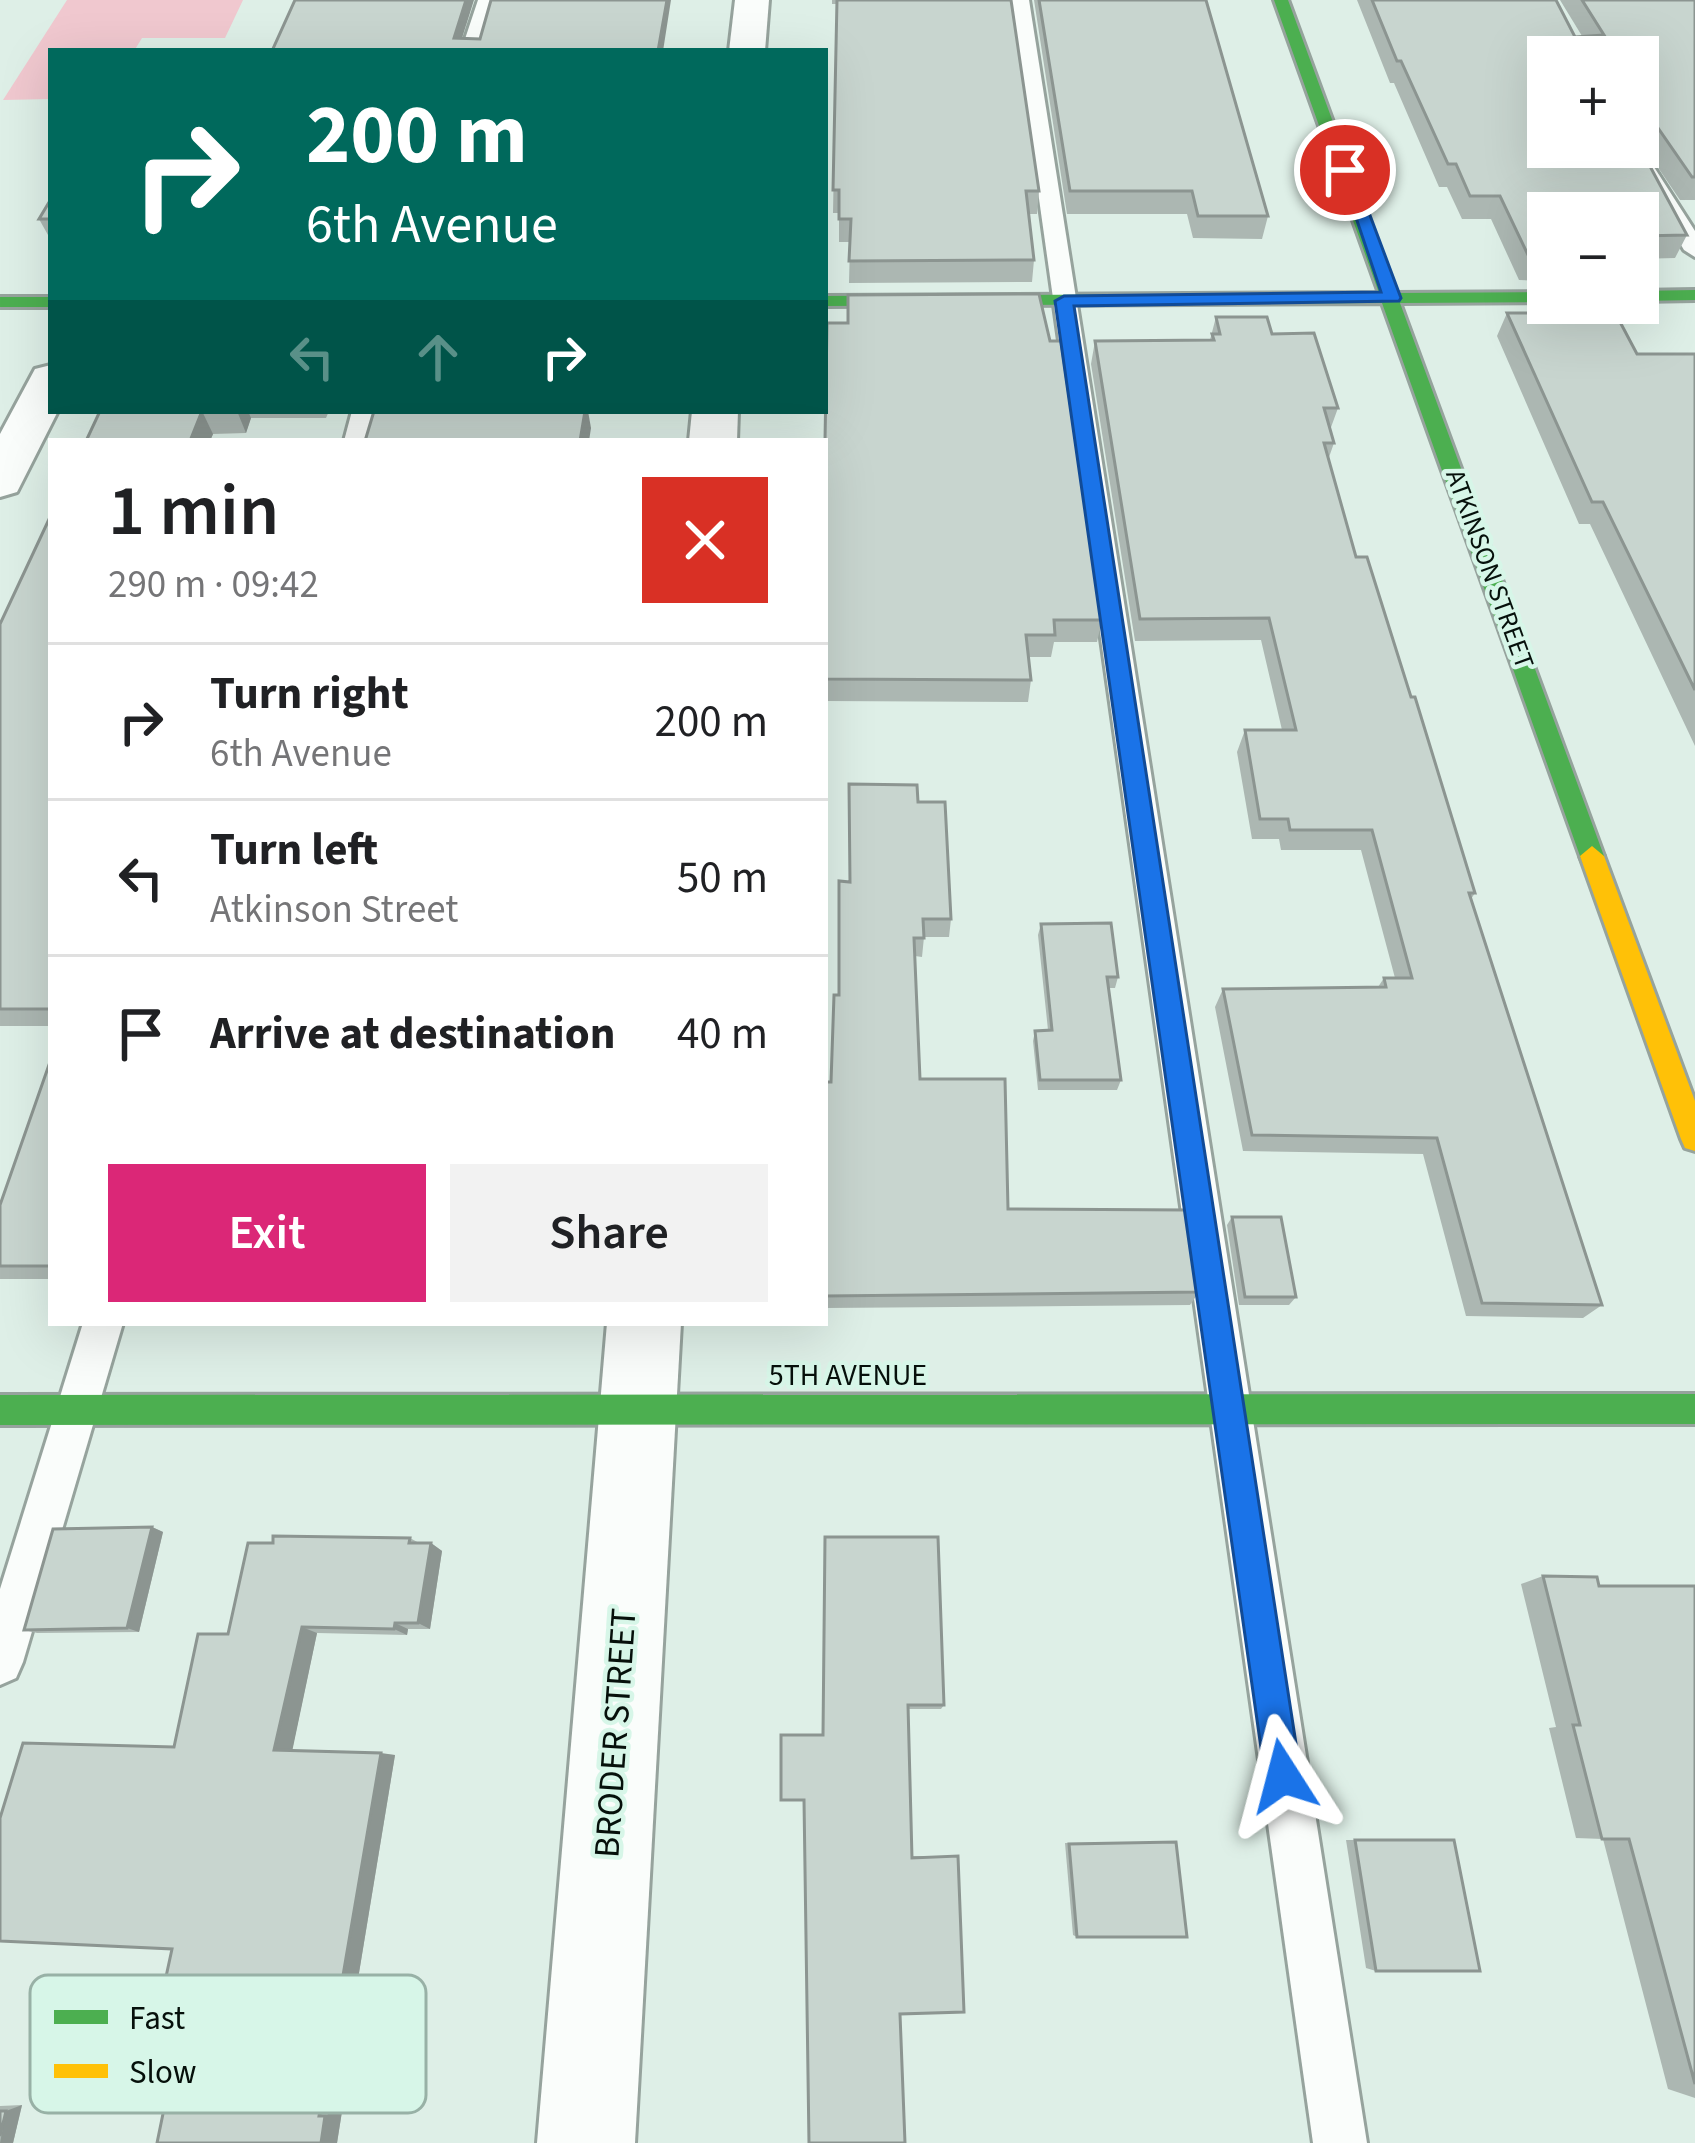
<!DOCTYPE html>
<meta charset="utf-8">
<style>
:root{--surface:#fff;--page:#f2f2f2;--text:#202124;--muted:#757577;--line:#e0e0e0;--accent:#db2777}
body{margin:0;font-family:"Source Sans 3",sans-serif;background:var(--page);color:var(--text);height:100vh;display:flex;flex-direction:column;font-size:45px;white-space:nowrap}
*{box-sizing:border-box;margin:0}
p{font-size:39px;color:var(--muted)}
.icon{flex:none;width:66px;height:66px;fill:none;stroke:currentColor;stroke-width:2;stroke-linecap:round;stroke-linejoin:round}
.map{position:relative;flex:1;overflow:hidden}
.details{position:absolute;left:48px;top:438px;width:780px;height:888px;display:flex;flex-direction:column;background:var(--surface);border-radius:0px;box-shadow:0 12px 48px #0002}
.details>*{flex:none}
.guide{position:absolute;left:48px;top:48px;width:780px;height:366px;border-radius:0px;box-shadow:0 12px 48px #0002;background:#00695c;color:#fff;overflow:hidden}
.fabs{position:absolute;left:1527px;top:36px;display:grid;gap:24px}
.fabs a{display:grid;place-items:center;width:132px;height:132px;border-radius:0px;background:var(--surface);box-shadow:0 12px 48px #0002;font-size:60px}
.pin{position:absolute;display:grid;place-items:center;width:102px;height:102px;color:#fff;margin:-51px;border:6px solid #fff;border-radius:50%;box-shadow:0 3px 12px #0007}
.me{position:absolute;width:132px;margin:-66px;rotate:351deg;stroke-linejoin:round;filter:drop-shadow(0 0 9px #0008)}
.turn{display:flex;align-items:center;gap:42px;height:252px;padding:0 60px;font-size:54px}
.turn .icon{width:156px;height:156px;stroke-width:2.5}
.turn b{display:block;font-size:84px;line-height:102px}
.lanes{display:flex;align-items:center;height:114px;padding:0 60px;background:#0003;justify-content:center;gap:60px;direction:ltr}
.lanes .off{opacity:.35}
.round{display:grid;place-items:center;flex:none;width:126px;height:126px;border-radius:0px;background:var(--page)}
.summary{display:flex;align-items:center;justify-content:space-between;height:204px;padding:0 60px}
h1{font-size:72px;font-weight:600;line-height:90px}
.primary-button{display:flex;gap:24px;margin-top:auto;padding:24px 60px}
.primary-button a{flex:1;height:138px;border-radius:0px;background:var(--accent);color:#fff;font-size:48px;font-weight:600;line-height:138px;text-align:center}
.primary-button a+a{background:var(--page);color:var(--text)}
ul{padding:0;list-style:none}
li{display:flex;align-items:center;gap:36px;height:156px;padding:0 60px;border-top:3px solid var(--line)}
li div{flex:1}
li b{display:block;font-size:45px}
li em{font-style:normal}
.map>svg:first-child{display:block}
</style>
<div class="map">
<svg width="1695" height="2143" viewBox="0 0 1695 2143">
<rect width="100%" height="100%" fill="#deefe7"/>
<!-- green -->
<path fill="#f0c8cf" d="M67 0H243L225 38H142L134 51H51V99L3 100Z"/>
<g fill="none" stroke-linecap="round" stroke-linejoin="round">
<!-- lane casing -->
<g stroke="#96a39d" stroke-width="6">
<g id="lane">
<path d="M478 0H496L481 51H461Z"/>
<path d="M1011 0H1029L1367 2143H1313Z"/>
<path d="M1638 142 1695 231V257L1684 250 1622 147H1638Z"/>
<path d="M352 411H378L370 441H344Z"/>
<path d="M83 1323H123L23 1662 16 1678 0 1685V1589Z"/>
</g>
</g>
<!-- street casing -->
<g stroke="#96a39d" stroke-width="6">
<g id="street">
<path d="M735 0H769L765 51H729Z"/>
<path d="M51 365V411H58L17 492 0 497V434L35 369Z"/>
<path d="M692 411H738L737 441H689Z"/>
<path d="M607 1323H681L635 2143H537Z"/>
</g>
</g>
<!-- fast casing -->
<g stroke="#96a39d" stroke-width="6">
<g id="fast">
<path d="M1274 0H1288L1396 293 1548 292V302L1400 303 1604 856 1601 863H1583L1580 856 1382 303 825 306V296L1379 293Z"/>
<path d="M1695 290V300L1638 301V291Z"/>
<rect x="0" y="297" width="51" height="10"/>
<path d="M1695 1394V1424L0 1425V1395Z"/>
</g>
</g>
<!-- slow casing -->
<g stroke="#96a39d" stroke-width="6">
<path id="slow" d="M1592 846 1604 856 1695 1101V1151L1685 1148 1681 1139 1580 856Z"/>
</g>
<!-- lane -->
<use href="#lane" fill="#fafdfb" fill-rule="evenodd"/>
<!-- street -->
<use href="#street" fill="#fafdfb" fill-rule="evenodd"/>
<!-- fast -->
<use href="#fast" fill="#4caf50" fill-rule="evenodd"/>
<!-- slow -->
<use href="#slow" fill="#ffc107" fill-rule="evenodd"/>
</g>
<!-- wall -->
<g fill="#acb7b2">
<path d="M832 0H1011L1039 191 1037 214H1028L1034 260 1032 282 849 283 850 242H839V213H833L837 4H832Z"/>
<path d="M1034 0H1206L1268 216 1262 239 1193 238 1187 214H1067Z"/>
<path d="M1357 0H1556L1575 37 1582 36 1560 0H1695V200H1680L1638 138V57H1548L1687 235 1675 258 1638 259V213H1548V281L1519 280 1491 219H1462L1447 187H1439L1394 83H1390Z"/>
<path d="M51 199V235H48L39 219Z"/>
<path d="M1546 291H1548V303H1610L1637 354H1695V746L1590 524H1579L1497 336 1507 313H1536Z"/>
<path d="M1216 317 1272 334 1338 408 1330 430 1334 443 1328 460 1356 557 1475 893 1471 899 1602 1305 1583 1318 1466 1316 1423 1154 1243 1151 1215 1007 1223 989 1378 987 1384 978H1395L1361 850H1281L1279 839H1252L1237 752 1245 730H1282L1261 640 1135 641 1091 364 1095 341 1210 340Z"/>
<path d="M100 411H329L326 418H251L246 433 213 434 210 441H86Z"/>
<path d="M825 441 1102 620 1097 642H1054L1051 657H1029L1031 680 1028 702 825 701Z"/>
<path d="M51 515V1026H0V624Z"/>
<path d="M918 802 951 919 949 937H924L922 957 915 956 920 1079 1008 1209 1199 1292 1190 1305 825 1308V1082H831L849 882Z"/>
<path d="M1041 924 1118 977 1115 988H1108L1121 1080 1117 1090H1038L1033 1041 1035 1031 1048 1030 1038 935Z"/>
<path d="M51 1059V1279H0V1205Z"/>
<path d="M1232 1217 1296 1297 1289 1305H1239L1227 1225Z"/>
<path d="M152 1527 163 1532 139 1632 37 1633 24 1630Z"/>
<path d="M825 1537 944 1705 941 1709H908L912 1856H958L900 2014 823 1735Z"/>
<path d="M410 1538 419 1543H431L442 1551 430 1629H408L407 1635 317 1633 292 1750 395 1755 337 2106 343 2105 337 2143 174 2060 172 1949 174 1747 228 1634Z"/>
<path d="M1543 1576 1599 1586H1695V2098L1668 2089 1603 1839 1576 1838 1549 1728 1556 1727 1521 1584Z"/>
<path d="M1346 1840H1454L1376 1971 1366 1968Z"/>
<path d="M1176 1842 1077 1937 1073 1935 1065 1843Z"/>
<path d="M22 2105 13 2143H0V2106Z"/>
</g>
<!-- shaded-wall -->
<g fill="#8c9591">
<path d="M466 0H474L458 51 454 38Z"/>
<path d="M667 0H671L663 51H658Z"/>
<path d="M1649 115 1638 138V118Z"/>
<path d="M202 411 213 434 210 441H190Z"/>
<path d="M237 411H248L251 418 246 433Z"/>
<path d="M585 411H588L591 428 589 441H580Z"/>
<path d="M152 1527 163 1532 139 1632 127 1628Z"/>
<path d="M431 1543 442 1551 430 1629 418 1623Z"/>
<path d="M395 1623 408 1629 407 1635 394 1629Z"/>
<path d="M302 1627 317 1633 292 1752 274 1750Z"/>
<path d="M381 1753 395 1755 337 2106 319 2116Z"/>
<path d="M22 2105 13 2143H0L6 2111Z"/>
<path d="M343 2105 337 2143H321L325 2116Z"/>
</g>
<!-- building -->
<g fill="#c8d5cf" stroke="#8c9591" stroke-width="3">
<path d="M295 0H466L454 38 480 39 491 0H667L658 51H272Z"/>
<path d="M837 0H1011L1039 191H1026L1034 260 849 261 851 219H839V190H833Z"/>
<path d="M1039 0H1206L1268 216H1198L1192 191H1070Z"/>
<path d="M1372 0H1556L1575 37 1604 35 1582 0H1695V177H1692L1649 115 1638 118V57H1548V147H1638V144L1687 235 1638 236V213H1548V257H1529L1500 196H1470L1456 164H1448L1401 61H1397Z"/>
<path d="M51 199V219H39Z"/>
<path d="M1039 294 1050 341H1061L1102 620H1054L1055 635H1026L1031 680 825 679V441L827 323H848V295Z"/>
<path d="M1551 303H1610L1637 354H1695V690L1603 502H1592L1507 313H1556Z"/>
<path d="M1216 317H1267L1272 334 1314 333 1338 408H1324L1334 443H1324L1356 557H1367L1411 697H1415L1475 893H1469L1602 1305 1482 1303 1437 1138 1252 1135 1223 989 1386 987 1384 978H1412L1372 830H1290L1288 819H1260L1245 730H1296L1269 618 1140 619 1095 341 1214 340 1212 334H1220Z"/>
<path d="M100 411H209H202L190 441H86Z"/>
<path d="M374 411H585L580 441H365Z"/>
<path d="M51 515V1006L50 1009H0V624Z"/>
<path d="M849 784 917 785 918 802H945L951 919H923L924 938H914L920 1079H1005L1008 1209 1187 1210 1199 1292 825 1296V1082H831L834 995H839V881L850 882Z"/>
<path d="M1111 923 1118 977H1107L1121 1080H1040L1035 1031 1052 1030 1041 924Z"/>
<path d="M51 1059V1266H0V1205Z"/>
<path d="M1232 1217H1281L1296 1297H1245Z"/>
<path d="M152 1527 127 1628 24 1630 53 1529Z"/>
<path d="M273 1536 410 1538 409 1543H431L418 1623H395L394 1629 302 1627 274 1750 381 1753 319 2116H325L321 2143H157L174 2060H148L172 1949 0 1941V1818L23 1743 174 1747 198 1634H228L248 1543H273Z"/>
<path d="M825 1537H938L944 1705H908L912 1858 958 1856 964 2012 900 2014 905 2143H809L804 1800H781V1735H823Z"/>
<path d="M1543 1576 1597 1577 1599 1586H1695V2084L1629 1839H1602L1573 1725H1580Z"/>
<path d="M1355 1840H1454L1480 1971H1376Z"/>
<path d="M1176 1842 1187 1937H1077L1069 1844Z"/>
<path d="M0 2111H6L0 2136Z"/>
</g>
<!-- route -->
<path fill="#1a73e8" stroke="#114b97" stroke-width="3" d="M1339 167 1353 170 1401 298 1399 301 1074 306 1301 1776 1296 1789 1283 1794 1271 1789 1265 1776 1055 301 1064 296 1381 292Z"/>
<g text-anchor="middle" stroke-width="9" stroke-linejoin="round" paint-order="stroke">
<!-- far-street labels -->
<g font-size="27" fill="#06100b" stroke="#d7f6e8">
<text transform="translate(1490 569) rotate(70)" y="9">ATKINSON STREET</text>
</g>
<!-- street labels -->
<g font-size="30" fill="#06100b" stroke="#d7f6e8">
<text x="848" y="1385">5TH AVENUE</text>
</g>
<!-- near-street labels -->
<g font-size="36" fill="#06100b" stroke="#d7f6e8">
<text transform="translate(614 1733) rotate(-86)" y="13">BRODER STREET</text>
</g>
</g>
<!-- legend -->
<rect x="30" y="1975" width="396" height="138" rx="18" fill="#d7f6e8" stroke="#98b1a6" stroke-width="3"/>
<rect x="54" y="2010" width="54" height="14" fill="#4caf50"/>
<rect x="54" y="2064" width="54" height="14" fill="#ffc107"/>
<g font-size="33" fill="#06100b">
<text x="129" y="2029">Fast</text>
<text x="129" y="2083">Slow</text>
</g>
</svg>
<div class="fabs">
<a>+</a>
<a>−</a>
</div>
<div class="pin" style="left:1345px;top:170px;background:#d93025"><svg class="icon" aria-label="arrive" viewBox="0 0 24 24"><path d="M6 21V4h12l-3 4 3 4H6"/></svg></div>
<svg class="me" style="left:1283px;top:1776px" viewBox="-20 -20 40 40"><path d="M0-17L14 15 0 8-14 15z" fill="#1a73e8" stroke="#fff" stroke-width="4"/></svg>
<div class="guide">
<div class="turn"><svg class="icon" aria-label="right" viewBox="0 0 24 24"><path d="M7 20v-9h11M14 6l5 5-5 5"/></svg><div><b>200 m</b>6th Avenue</div></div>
<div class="lanes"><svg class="icon off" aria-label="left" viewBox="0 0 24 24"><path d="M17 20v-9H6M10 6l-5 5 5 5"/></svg><svg class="icon off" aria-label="ahead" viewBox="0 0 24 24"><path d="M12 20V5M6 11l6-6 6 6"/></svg><svg class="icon" aria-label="right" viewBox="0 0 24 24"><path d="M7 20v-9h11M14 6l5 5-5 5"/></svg></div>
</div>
<section class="details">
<div class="summary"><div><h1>1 min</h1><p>290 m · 09:42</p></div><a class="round" style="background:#d93025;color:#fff"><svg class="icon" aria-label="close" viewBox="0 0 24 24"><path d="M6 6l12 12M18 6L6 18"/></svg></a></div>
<ul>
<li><svg class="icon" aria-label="right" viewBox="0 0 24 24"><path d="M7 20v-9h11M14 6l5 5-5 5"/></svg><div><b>Turn right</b><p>6th Avenue</p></div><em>200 m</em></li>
<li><svg class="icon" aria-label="left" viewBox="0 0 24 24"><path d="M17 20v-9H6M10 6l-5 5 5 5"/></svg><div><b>Turn left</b><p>Atkinson Street</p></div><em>50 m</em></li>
<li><svg class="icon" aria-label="arrive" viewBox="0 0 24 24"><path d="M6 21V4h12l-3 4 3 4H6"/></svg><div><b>Arrive at destination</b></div><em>40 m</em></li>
</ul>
<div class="primary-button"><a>Exit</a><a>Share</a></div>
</section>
</div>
